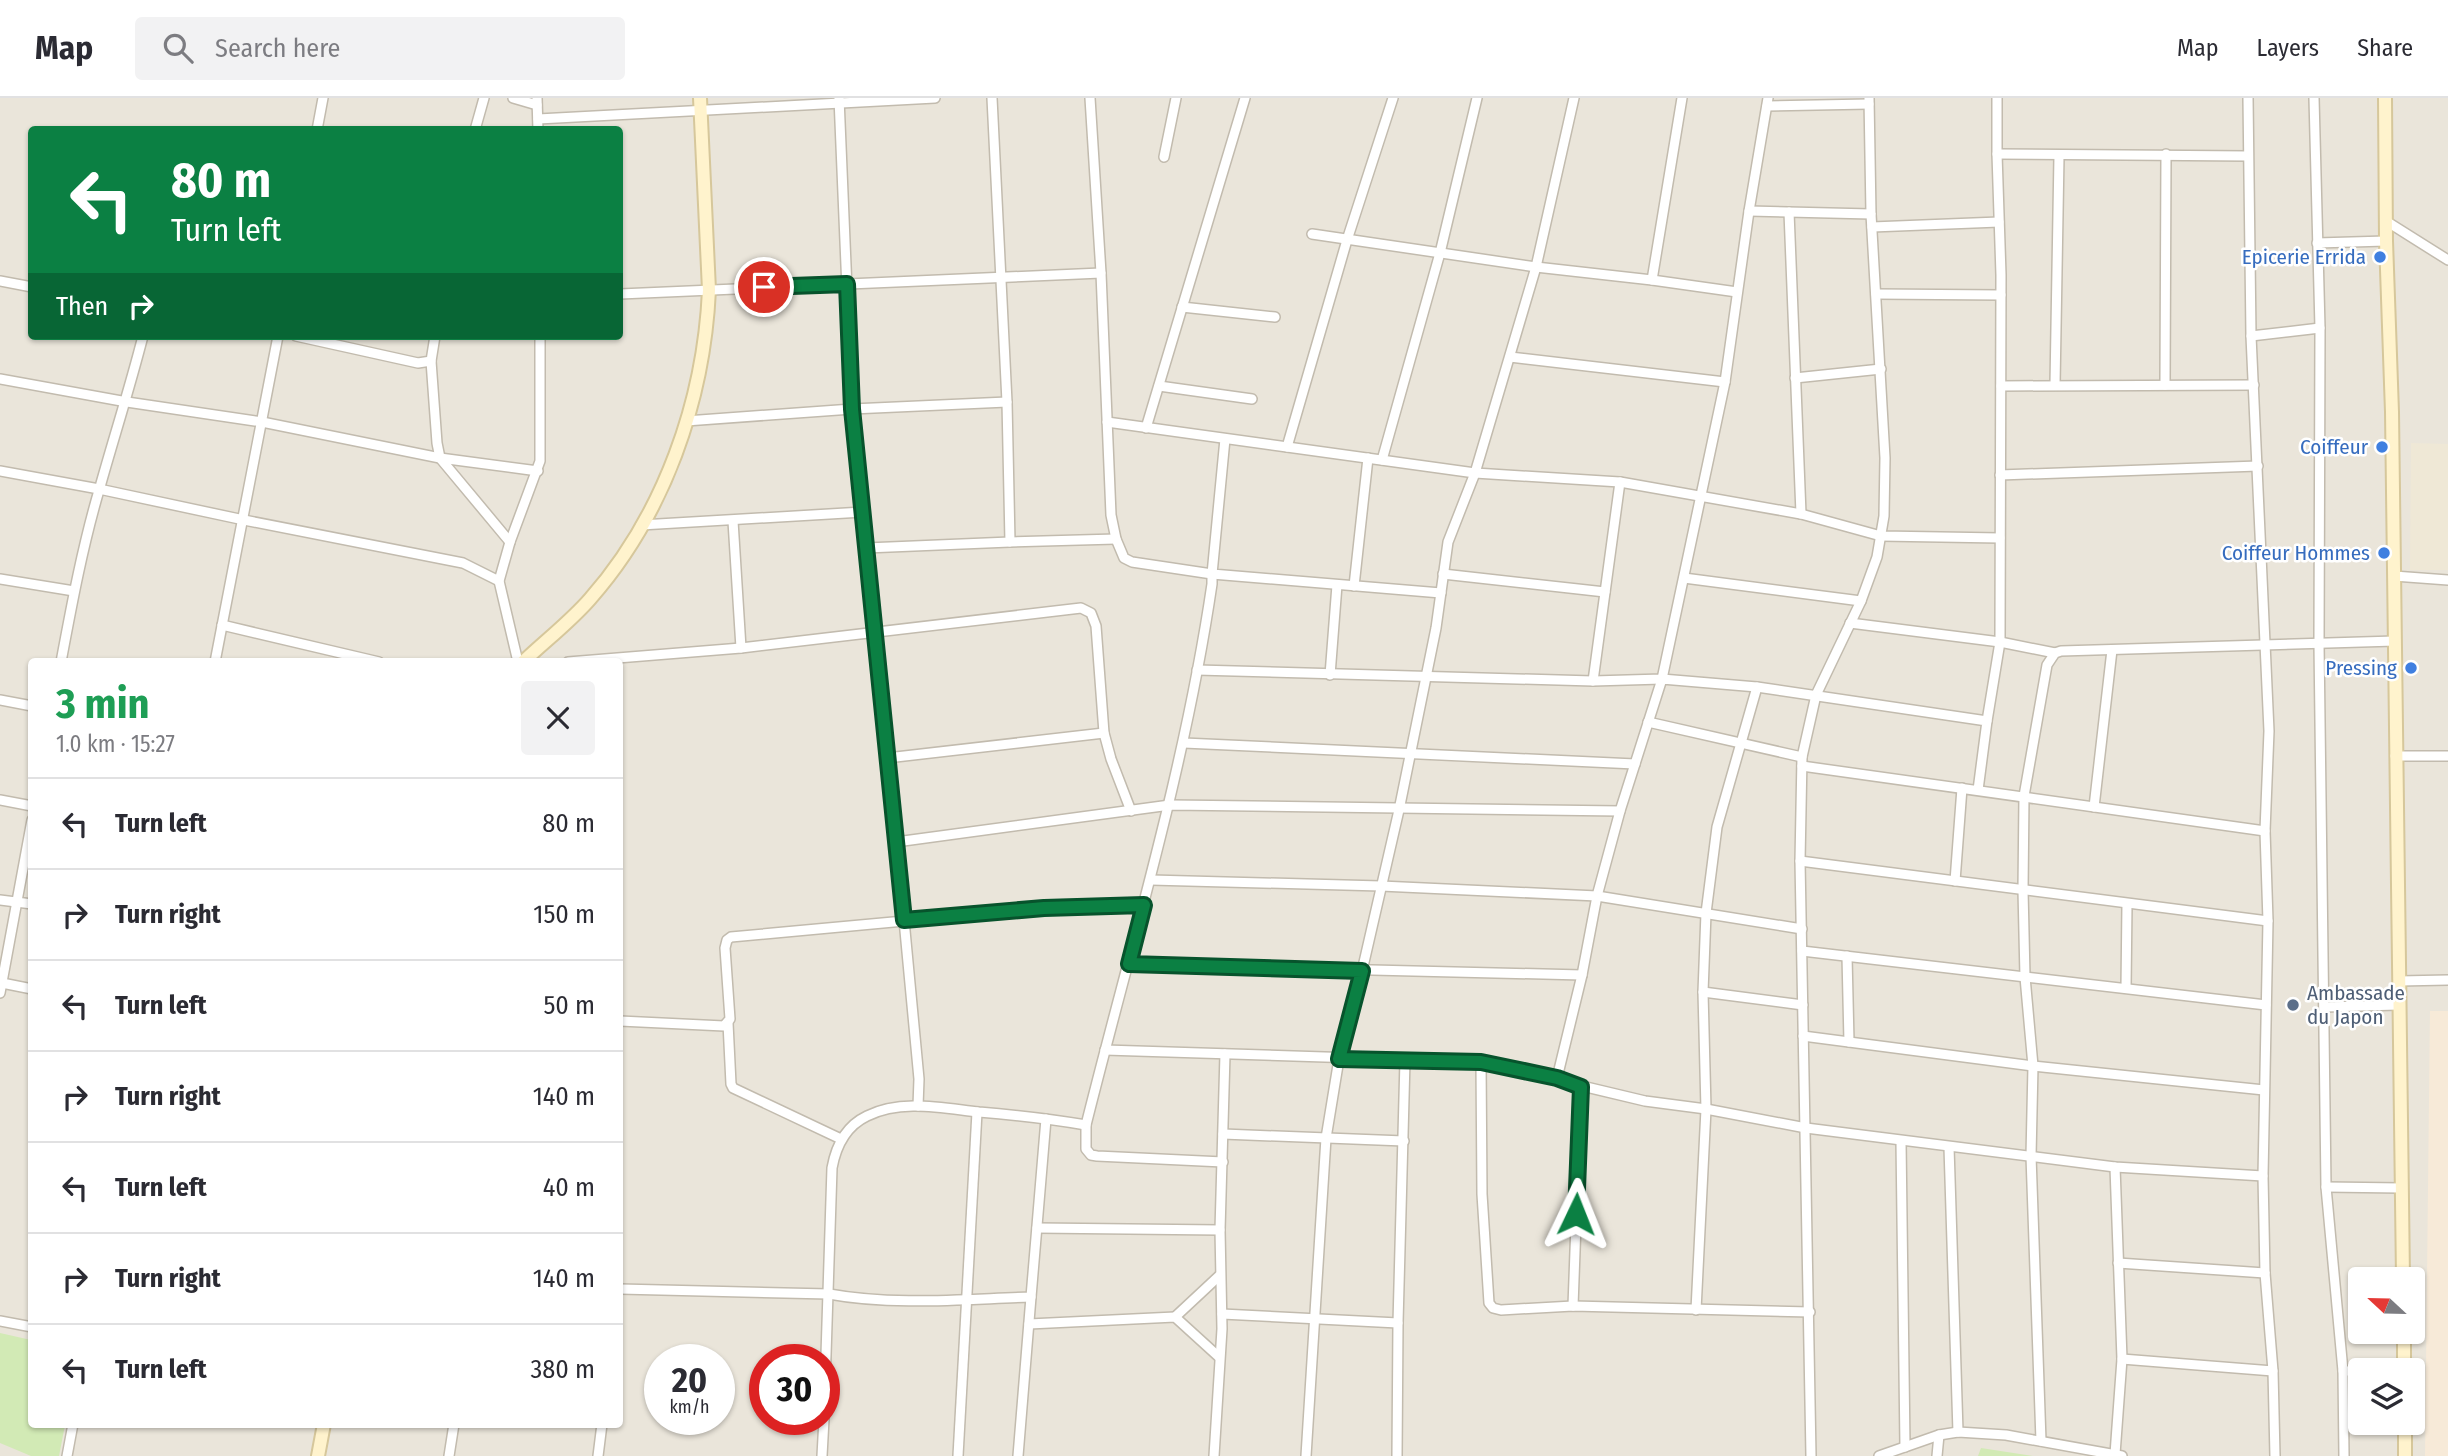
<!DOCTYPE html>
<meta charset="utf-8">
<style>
:root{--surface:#fff;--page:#f2f2f3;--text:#2b2b33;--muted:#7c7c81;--line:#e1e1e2}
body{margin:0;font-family:"Fira Sans Condensed",sans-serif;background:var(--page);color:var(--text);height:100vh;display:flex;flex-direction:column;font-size:26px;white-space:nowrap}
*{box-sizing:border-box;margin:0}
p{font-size:23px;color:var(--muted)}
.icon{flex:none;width:38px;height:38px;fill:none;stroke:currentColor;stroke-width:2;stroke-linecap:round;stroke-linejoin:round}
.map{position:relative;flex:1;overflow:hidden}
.panel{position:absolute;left:28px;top:560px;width:595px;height:770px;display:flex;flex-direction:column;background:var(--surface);border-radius:7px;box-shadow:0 2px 5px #0004}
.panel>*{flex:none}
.guide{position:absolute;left:28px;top:28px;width:595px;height:214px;border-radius:7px;box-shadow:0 2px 5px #0004;background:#0b8043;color:#fff;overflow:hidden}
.needle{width:46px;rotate:292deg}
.fabs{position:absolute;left:2348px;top:1169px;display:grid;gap:14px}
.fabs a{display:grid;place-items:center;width:77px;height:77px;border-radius:7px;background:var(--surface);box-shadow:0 2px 5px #0004;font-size:35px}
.speed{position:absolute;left:644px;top:1246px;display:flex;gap:14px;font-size:35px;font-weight:700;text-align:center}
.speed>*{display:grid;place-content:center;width:91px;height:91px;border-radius:50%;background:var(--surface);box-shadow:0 2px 5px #0004;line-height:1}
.speed small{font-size:18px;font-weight:400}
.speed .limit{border:10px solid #d22;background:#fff;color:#111}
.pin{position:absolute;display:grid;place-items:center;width:60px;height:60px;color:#fff;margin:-30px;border:4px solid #fff;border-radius:50%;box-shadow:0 2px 7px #0007}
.me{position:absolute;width:77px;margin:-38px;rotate:2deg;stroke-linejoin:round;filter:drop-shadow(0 0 5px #0008)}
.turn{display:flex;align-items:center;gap:24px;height:147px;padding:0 28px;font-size:32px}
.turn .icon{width:91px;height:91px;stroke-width:2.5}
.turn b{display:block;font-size:49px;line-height:60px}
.then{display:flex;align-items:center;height:66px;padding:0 28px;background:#0003;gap:14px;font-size:26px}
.round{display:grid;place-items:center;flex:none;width:74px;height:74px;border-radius:7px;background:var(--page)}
.summary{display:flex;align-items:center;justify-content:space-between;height:119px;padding:0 28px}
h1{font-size:42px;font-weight:700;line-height:52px;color:#1e9e55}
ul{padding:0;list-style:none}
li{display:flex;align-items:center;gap:21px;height:91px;padding:0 28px;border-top:2px solid var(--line)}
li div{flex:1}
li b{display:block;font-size:26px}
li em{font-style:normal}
header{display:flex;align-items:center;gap:42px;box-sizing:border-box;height:98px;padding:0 35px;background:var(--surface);border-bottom:2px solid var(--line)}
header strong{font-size:33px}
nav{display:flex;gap:38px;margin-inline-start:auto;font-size:24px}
.search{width:490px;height:63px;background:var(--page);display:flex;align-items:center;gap:18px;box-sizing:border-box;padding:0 24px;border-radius:7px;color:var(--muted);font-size:26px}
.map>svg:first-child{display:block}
</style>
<header>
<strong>Map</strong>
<div class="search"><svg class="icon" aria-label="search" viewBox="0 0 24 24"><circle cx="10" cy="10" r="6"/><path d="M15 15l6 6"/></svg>Search here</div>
<nav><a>Map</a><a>Layers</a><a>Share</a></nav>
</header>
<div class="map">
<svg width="2448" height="1358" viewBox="0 0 2448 1358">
<rect width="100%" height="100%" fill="#f6f3ec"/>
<!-- residential -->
<path fill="#eae5da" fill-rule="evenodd" d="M0 0H2448V1358H0ZM32 32H620V238H32ZM32 564H620V1326H32ZM2361 1181H2413V1234H2361ZM660 1262H719V1321H660ZM765 1262H824V1321H765ZM2361 1272H2413V1325H2361Z"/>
<!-- commercial -->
<path fill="#f7ead8" d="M2430 913H2448V1358H2425Z"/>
<!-- education -->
<path fill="#efe8d6" d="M2411 345 2448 346V472H2410Z"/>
<!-- green -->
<g fill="#d2eab5">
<path d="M0 1235 31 1242 32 1326 65 1327 59 1358H31L0 1345Z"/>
<path d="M1981 1350 2033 1358H1978Z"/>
</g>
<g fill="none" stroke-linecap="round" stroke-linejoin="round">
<!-- street casing -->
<g stroke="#c2bbae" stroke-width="12">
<g id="street">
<path d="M513 0 537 7"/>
<path d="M537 0 538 32"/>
<path d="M839 0 852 311 904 822 919 981 918 1008"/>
<path d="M1090 0 1101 175 1111 417 1116 441 1124 460 1132 464 1212 476V486C1185 670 1131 847 1086 1027V1051L1091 1057 1097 1058 1223 1064"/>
<path d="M2248 0 2251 238 2269 633 2265 733 2268 823 2263 1078 2265 1175 2273 1273 2275 1358"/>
<path d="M2314 0 2320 230 2319 546 2326 1089 2343 1273 2344 1358"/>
<path d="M1767 8 1869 6"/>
<path d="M538 21 935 0"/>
<path d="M317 32 323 0"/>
<path d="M475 32 484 0"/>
<path d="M1997 56 2248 58"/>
<path d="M1164 59 1176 0"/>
<path d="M1749 113 1871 116"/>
<path d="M1789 114 1801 416"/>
<path d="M2386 123 2448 162"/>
<path d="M1872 129 1999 124"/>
<path d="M1312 136 1536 169 1652 182 1682 0"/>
<path d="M2317 145 2386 143"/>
<path d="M1652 182 1737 194"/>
<path d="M0 183 32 189"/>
<path d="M620 196 1101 175"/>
<path d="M1876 196 2001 197"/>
<path d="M1182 209 1275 219"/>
<path d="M296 238 418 265 431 263 435 238"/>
<path d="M2251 238 2320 230"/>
<path d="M1510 259 1725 284"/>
<path d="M431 263 437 345 440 360 510 444"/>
<path d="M1795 280 1881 271"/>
<path d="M0 281 127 304 262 324 440 360 538 373"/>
<path d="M2055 287 2059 58"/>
<path d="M2165 287 2166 56"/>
<path d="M1159 288 1252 301"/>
<path d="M2001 288 2254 287"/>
<path d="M686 323 852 311 1007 304"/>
<path d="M1107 324 1475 375 1620 384 1801 416 1881 438 2000 440"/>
<path d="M1146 330 1245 0"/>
<path d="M1225 341 1212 476 1441 495"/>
<path d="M1287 349 1347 142 1393 0"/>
<path d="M1382 362 1440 155 1477 0"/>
<path d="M0 373 99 391 244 422 463 465 499 483"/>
<path d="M2000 377 2258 368"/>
<path d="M733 423 741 550"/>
<path d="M641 427 863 414"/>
<path d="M1010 444 1116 441"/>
<path d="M866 450 1010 444 1007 304 992 0"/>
<path d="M1443 476 1605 494"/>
<path d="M2394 478 2448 482"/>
<path d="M1684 480 1861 503"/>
<path d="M0 481 74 493"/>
<path d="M1354 488 1368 360"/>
<path d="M1850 525 2000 544 2055 555"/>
<path d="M222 527 379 564"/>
<path d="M61 564C72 505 83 446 100 389 114 339 130 289 143 238"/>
<path d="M215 564 278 238"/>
<path d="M518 564 499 483 510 444 540 363V238"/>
<path d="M568 564 741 550 1081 510 1091 515 1096 528 1104 635 1111 661 1131 713"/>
<path d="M1197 572 1593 583 1662 581 1725 284 1749 113 1768 0"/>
<path d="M1330 577 1337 487"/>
<path d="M1593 583 1620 384"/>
<path d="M0 602 32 608"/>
<path d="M1987 623 2000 544 2001 177 1997 56V0"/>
<path d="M1648 624 1802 659"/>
<path d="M1184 645 1635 666"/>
<path d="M2395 658H2448"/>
<path d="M887 660 1104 635"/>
<path d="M1802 668 2265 733"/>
<path d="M0 702 32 708"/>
<path d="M2094 709 2112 552"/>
<path d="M896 744 1170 707 1620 713"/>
<path d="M1800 763 2268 823"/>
<path d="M1151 782 1381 788 1597 798 1802 831"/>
<path d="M1955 783 1962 690"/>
<path d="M0 802 32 806"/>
<path d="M1802 853 2266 907"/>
<path d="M1847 858 1849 944"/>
<path d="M1129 866 1582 877"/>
<path d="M2399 883 2448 882"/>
<path d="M2 885 32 891"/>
<path d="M2126 890 2127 806"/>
<path d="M1703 894 1803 907"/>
<path d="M0 895 32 722"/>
<path d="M2325 909 2398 907"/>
<path d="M620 923 724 928 730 921 725 850 727 842 731 839 1044 810 1144 807"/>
<path d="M728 925 731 986 733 990 841 1041"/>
<path d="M1803 938 2033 968 2264 992"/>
<path d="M1105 952 1481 964 1645 1003 1706 1011 1806 1030 2115 1069 2263 1078"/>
<path d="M1481 964 1482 1096 1489 1205 1493 1210 1501 1212 1573 1208 1810 1214"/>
<path d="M1557 980 1582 877 1597 798 1620 713 1662 581 1757 589 1987 623 1978 692"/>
<path d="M1223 1036 1404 1043"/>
<path d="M1901 1043 1905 1349"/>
<path d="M1949 1049 1958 1334"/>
<path d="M2115 1069 2122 1261 2115 1356"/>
<path d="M2326 1089 2401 1090"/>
<path d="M1037 1130 1220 1132"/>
<path d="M2118 1165 2265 1175"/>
<path d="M620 1191 829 1196C894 1208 965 1201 1031 1199L1046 1021"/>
<path d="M1573 1208 1581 989"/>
<path d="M1696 1212 1706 1011 1703 894 1706 815 1717 729 1757 589"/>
<path d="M1222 1216 1398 1225"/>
<path d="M1175 1219 1219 1178"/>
<path d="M0 1223 32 1229"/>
<path d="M1029 1226 1175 1219 1219 1259"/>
<path d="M2122 1261 2273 1273"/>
<path d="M2343 1273H2361"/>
<path d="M824 1319 832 1070C836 1048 846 1028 867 1018 901 1001 942 1010 979 1014 1015 1017 1051 1021 1086 1027"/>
<path d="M2041 1343 2031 1058 2033 968 2025 879 2023 792 2024 698 2047 567 2055 555 2061 553 2395 543"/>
<path d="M67 1358 73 1326"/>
<path d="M449 1358 454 1326"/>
<path d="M598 1358 602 1326"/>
<path d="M822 1358 824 1321"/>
<path d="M958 1358 977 1014"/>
<path d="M1018 1358 1031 1199"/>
<path d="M1214 1358 1222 1231 1220 1132 1225 956"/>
<path d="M1306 1358 1326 1040 1339 961 1362 873 1399 712 1436 530 1448 444 1475 375 1536 169 1574 0"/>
<path d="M1397 1358 1398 1225 1405 962"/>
<path d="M1811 1358 1800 763 1802 659 1816 597 1861 503 1877 459 1884 418 1885 360 1871 116 1869 0"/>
<path d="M1879 1358 1939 1337 1958 1334 2006 1337 2122 1358"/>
<path d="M1937 1358 1939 1337"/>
</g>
</g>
<!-- secondary casing -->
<g stroke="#d6c79b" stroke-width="16">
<g id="secondary">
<path d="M2385 0 2386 143 2392 314 2403 1181"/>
<path d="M523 564C545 543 570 524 590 501 664 417 704 303 709 192L700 0"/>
<path d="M2404 1234V1272"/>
<path d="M2405 1325V1358"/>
<path d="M318 1358 324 1326"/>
</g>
</g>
<!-- street -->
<use href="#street" stroke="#fff" stroke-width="9"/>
<!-- secondary -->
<use href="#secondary" stroke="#fff3cd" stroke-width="12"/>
</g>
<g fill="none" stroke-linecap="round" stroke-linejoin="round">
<!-- route casing -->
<g stroke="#07532c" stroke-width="18">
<path id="route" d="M764 189 847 186 852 311 904 822 1044 810 1144 807 1129 866 1362 873 1339 961 1481 964 1557 980 1581 989 1576 1116"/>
</g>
<!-- route -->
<use href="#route" stroke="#0b8043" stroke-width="12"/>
</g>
<!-- markers -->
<g fill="#3f7fe0" stroke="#fff" stroke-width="2.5">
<circle cx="2380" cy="159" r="7"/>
<circle cx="2382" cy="349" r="7"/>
<circle cx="2384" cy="455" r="7"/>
<circle cx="2411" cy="570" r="7"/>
</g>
<circle fill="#5c6f8a" stroke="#fff" stroke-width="2.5" cx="2293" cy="907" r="7"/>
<g text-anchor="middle" stroke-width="5" stroke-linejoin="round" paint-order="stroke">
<!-- shop labels -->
<g font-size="21" fill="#366cbe" stroke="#fff" text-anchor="end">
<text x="2366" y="166">Epicerie Errida</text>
<text x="2368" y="356">Coiffeur</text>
<text x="2370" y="462">Coiffeur Hommes</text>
<text x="2397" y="577">Pressing</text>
</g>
<!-- service labels -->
<g font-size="21" fill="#4e5e75" stroke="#fff" text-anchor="start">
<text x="2307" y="902">Ambassade<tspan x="2307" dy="24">du Japon</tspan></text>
</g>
</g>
</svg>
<div class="fabs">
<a><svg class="needle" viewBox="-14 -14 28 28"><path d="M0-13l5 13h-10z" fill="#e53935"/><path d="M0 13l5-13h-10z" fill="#7c7c81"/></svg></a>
<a><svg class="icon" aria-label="layers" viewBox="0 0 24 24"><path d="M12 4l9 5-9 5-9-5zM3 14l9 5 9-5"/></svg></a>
</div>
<div class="speed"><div>20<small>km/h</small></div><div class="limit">30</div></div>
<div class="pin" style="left:764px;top:189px;background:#d93025"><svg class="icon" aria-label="arrive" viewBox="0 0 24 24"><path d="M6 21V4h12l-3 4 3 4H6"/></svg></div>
<svg class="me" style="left:1576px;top:1116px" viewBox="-20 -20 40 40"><path d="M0-17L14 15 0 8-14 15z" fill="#0b8043" stroke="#fff" stroke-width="4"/></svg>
<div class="guide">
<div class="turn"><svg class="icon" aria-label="left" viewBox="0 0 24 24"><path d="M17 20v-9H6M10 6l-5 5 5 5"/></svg><div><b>80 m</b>Turn left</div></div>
<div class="then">Then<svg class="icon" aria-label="right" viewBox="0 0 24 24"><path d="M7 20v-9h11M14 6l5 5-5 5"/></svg></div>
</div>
<section class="panel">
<div class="summary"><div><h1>3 min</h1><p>1.0 km · 15:27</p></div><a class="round"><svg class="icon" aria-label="close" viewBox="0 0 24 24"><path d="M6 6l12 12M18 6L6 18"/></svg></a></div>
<ul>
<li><svg class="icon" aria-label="left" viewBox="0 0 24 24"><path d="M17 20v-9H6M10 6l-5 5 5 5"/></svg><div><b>Turn left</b></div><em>80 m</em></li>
<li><svg class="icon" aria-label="right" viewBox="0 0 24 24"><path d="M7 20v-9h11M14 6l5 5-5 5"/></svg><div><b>Turn right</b></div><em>150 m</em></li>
<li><svg class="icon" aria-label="left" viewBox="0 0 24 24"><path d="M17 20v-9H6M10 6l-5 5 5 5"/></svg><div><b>Turn left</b></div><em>50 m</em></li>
<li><svg class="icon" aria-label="right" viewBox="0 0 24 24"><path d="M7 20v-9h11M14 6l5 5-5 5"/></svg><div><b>Turn right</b></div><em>140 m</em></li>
<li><svg class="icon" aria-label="left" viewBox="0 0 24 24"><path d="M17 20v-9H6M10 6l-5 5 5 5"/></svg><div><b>Turn left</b></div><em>40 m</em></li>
<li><svg class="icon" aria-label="right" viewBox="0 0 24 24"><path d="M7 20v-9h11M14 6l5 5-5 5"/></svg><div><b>Turn right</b></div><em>140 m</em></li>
<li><svg class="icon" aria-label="left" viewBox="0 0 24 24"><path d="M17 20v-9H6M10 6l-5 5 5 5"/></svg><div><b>Turn left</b></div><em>380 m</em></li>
</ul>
</section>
</div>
